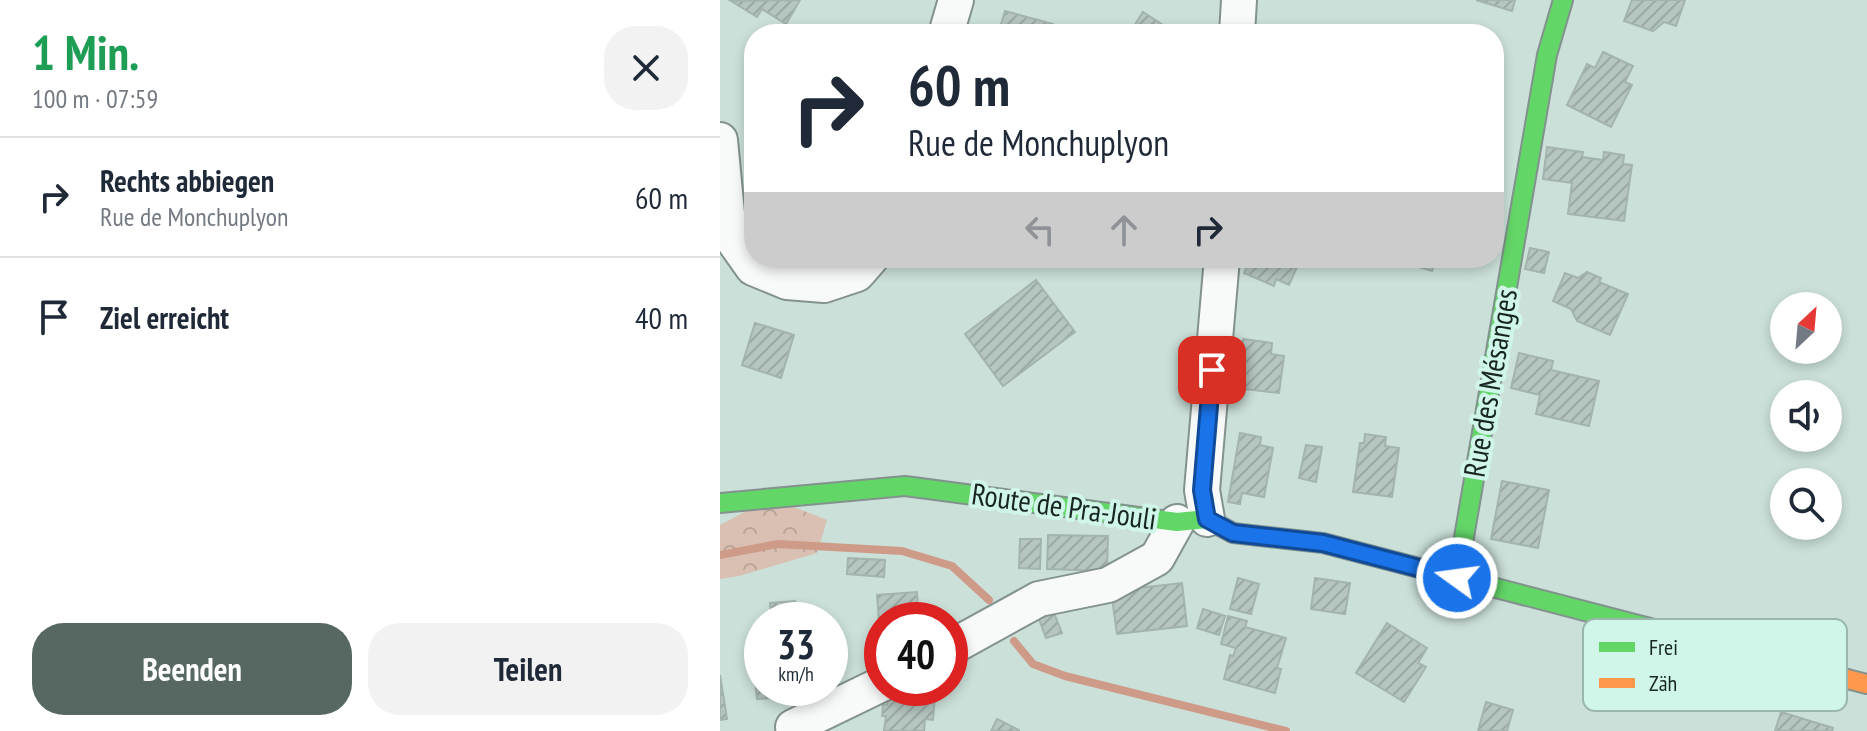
<!DOCTYPE html>
<html lang="de">
<meta charset="utf-8">
<style>
:root{--surface:#fff;--page:#f2f2f3;--text:#1f2937;--muted:#747a83;--line:#e0e1e3;--accent:#576762}
body{margin:0;font-family:"PT Sans Narrow",sans-serif;background:var(--page);color:var(--text);height:100vh;display:flex;flex-direction:column;font-size:30px;white-space:nowrap}
*{box-sizing:border-box;margin:0}
p{font-size:26px;color:var(--muted)}
.icon{flex:none;width:44px;height:44px;fill:none;stroke:currentColor;stroke-width:2;stroke-linecap:round;stroke-linejoin:round}
.map{position:relative;flex:1;overflow:hidden}
.details{display:flex;flex-direction:column;background:var(--surface);width:720px}
.details>*{flex:none}
.banner{position:absolute;left:24px;top:24px;width:760px;height:244px;border-radius:32px;box-shadow:0 4px 12px #0003;background:#fff;color:var(--text);overflow:hidden}
.needle{width:52px;rotate:26deg}
.buttons{position:absolute;left:1050px;top:292px;display:grid;gap:16px}
.buttons a{display:grid;place-items:center;width:72px;height:72px;border-radius:50%;background:var(--surface);box-shadow:0 4px 12px #0003;font-size:40px}
.speed{position:absolute;left:24px;top:602px;display:flex;gap:16px;font-size:40px;font-weight:700;text-align:center}
.speed>*{display:grid;place-content:center;width:104px;height:104px;border-radius:50%;background:var(--surface);box-shadow:0 4px 12px #0003;line-height:1}
.speed small{font-size:20px;font-weight:400}
.speed .limit{border:12px solid #d22;background:#fff;color:#111}
.pin{position:absolute;display:grid;place-items:center;width:68px;height:68px;color:#fff;margin:-34px;border-radius:16px;box-shadow:0 4px 12px #0006}
.me{position:absolute;width:88px;margin:-44px;rotate:284deg;stroke-linejoin:round;filter:drop-shadow(0 0 6px #0008)}
.turn{display:flex;align-items:center;gap:28px;height:168px;padding:0 32px;font-size:36px}
.turn .icon{width:104px;height:104px;stroke-width:2.5}
.turn b{display:block;font-size:56px;line-height:68px}
.lanes{display:flex;align-items:center;height:76px;padding:0 32px;background:#0003;justify-content:center;gap:40px;direction:ltr}
.lanes .off{opacity:.35}
.round{display:grid;place-items:center;flex:none;width:84px;height:84px;border-radius:32px;background:var(--page)}
.overview{display:flex;align-items:center;justify-content:space-between;height:136px;padding:0 32px}
h1{font-size:48px;font-weight:600;line-height:60px;color:#1e9e55}
.action{display:flex;gap:16px;margin-top:auto;padding:16px 32px}
.action a{flex:1;height:92px;border-radius:32px;background:var(--accent);color:#fff;font-size:32px;font-weight:600;line-height:92px;text-align:center}
.action a+a{background:var(--page);color:var(--text)}
ul{padding:0;list-style:none}
li{display:flex;align-items:center;gap:24px;height:120px;padding:0 32px;border-top:2px solid var(--line)}
li div{flex:1}
li b{display:block;font-size:30px}
li em{font-style:normal}
main{display:flex;flex:1;min-height:0}
.map>svg:first-child{display:block}
</style>
<main>
<section class="details">
<div class="overview"><div><h1>1 Min.</h1><p>100 m · 07:59</p></div><a class="round"><svg class="icon" aria-label="close" viewBox="0 0 24 24"><path d="M6 6l12 12M18 6L6 18"/></svg></a></div>
<ul>
<li><svg class="icon" aria-label="right" viewBox="0 0 24 24"><path d="M7 20v-9h11M14 6l5 5-5 5"/></svg><div><b>Rechts abbiegen</b><p>Rue de Monchuplyon</p></div><em>60 m</em></li>
<li><svg class="icon" aria-label="arrive" viewBox="0 0 24 24"><path d="M6 21V4h12l-3 4 3 4H6"/></svg><div><b>Ziel erreicht</b></div><em>40 m</em></li>
</ul>
<div class="action"><a>Beenden</a><a>Teilen</a></div>
</section>
<div class="map">
<svg width="1147" height="731" viewBox="0 0 1147 731">
<defs>
<pattern id="forest-crowns" width="20" height="18" patternUnits="userSpaceOnUse" patternTransform="scale(2)"><rect width="20" height="18" fill="#dac0b2"/><path d="M2 6a3 3 0 1 1 6 0M12 15a3 3 0 1 1 6 0" fill="none" stroke="#baa599"/></pattern>
<pattern id="building-hatch" width="6" height="6" patternUnits="userSpaceOnUse" patternTransform="scale(2)"><rect width="6" height="6" fill="#b5c5c0"/><path d="M-1 1l2-2M0 6l6-6M5 7l2-2" fill="none" stroke="#9ba9a5"/></pattern>
</defs>
<rect width="100%" height="100%" fill="#cbe0d9"/>
<!-- forest -->
<path fill="url(#forest-crowns)" d="M51 498 107 520 97 553 19 576 0 579V525Z"/>
<g fill="none" stroke-linecap="round" stroke-linejoin="round">
<!-- stream -->
<g stroke="#ce9b89" stroke-width="8">
<path d="M0 555 58 544 182 551 232 566 269 600"/>
<path d="M294 641 313 664 345 676 566 731"/>
</g>
</g>
<!-- building -->
<g fill="url(#building-hatch)" stroke="#a3b3ae" stroke-width="2">
<path d="M80 0 66 24 42 9 37 17 11 1Z"/>
<path d="M756 0H795L792 11Z"/>
<path d="M912 0H965L956 26 944 22 933 31 904 21Z"/>
<path d="M285 11 333 24 331 34H278Z"/>
<path d="M423 12 457 34H409Z"/>
<path d="M883 52 913 66 905 82 912 85 891 127 847 105 867 64 875 68Z"/>
<path d="M827 147 863 152 862 157 883 160 884 152 904 155 903 164 912 165 904 221 848 214 852 183 823 179Z"/>
<path d="M810 248 829 252 824 273 805 269Z"/>
<path d="M531 258H581L569 285 556 279 554 286 524 273Z"/>
<path d="M670 258H716L712 271Z"/>
<path d="M867 272 881 278 879 282 908 294 890 335 857 321 851 309 833 301 845 273 858 278Z"/>
<path d="M316 280 355 332 283 386 245 334Z"/>
<path d="M35 323 74 335 61 378 22 365Z"/>
<path d="M523 339 552 343 551 354 564 356 559 393 516 388Z"/>
<path d="M799 353 833 361 831 370 879 381 869 426 816 414 820 395 791 388Z"/>
<path d="M520 433 541 437 540 445 553 448 544 497 522 493 520 504 508 502Z"/>
<path d="M645 434 666 437 665 446 679 448 672 497 633 492 640 443H644Z"/>
<path d="M586 445 602 447 596 482 579 478Z"/>
<path d="M782 481 829 490 818 548 771 539Z"/>
<path d="M328 535 388 536 387 571 327 569Z"/>
<path d="M300 539H321L320 569 299 568Z"/>
<path d="M128 558 165 560 164 577 127 574Z"/>
<path d="M518 578 539 584 531 614 510 609Z"/>
<path d="M595 578 630 583 625 614 591 609Z"/>
<path d="M462 583 467 626 397 634 391 591Z"/>
<path d="M197 592 199 620H162V634H160L157 595Z"/>
<path d="M75 601 77 620H51L50 603Z"/>
<path d="M483 609 505 616 499 635 477 628Z"/>
<path d="M334 613 342 633 326 638 319 619Z"/>
<path d="M508 616 527 621 525 627 566 638 557 668 561 669 555 693 504 679 510 655 513 656 516 648 501 644Z"/>
<path d="M667 623 707 648 698 663 706 667 684 702 636 673Z"/>
<path d="M42 649V688H78L79 696 37 699 32 650Z"/>
<path d="M0 675 7 719 0 720Z"/>
<path d="M169 692 215 696 213 720 205 719 204 731H164L166 716H162L163 705H167Z"/>
<path d="M766 702 793 710 787 731H758Z"/>
<path d="M1061 712 1113 728 1112 731H1055Z"/>
<path d="M277 719 299 730V731H271Z"/>
</g>
<g fill="none" stroke-linecap="round" stroke-linejoin="round">
<!-- street casing -->
<g stroke="#83928e" stroke-width="38">
<g id="street">
<path d="M226 34 236 0"/>
<path d="M517 34 519 0"/>
<path d="M0 140 9 234 33 268 67 282 104 285 137 274 151 258"/>
<path d="M487 519 482 490 502 258"/>
<path d="M230 648 319 599 388 585 437 558 457 522"/>
<path d="M73 727 162 684"/>
</g>
</g>
<!-- fast casing -->
<g stroke="#83928e" stroke-width="22">
<g id="fast">
<path d="M0 503 185 486 457 522 487 519 513 533 603 543 980 641"/>
<path d="M737 578 827 55 843 0"/>
</g>
</g>
<!-- slow casing -->
<g stroke="#83928e" stroke-width="22">
<path id="slow" d="M980 641 1147 684"/>
</g>
<!-- street -->
<use href="#street" stroke="#f7faf9" stroke-width="34"/>
<!-- fast -->
<use href="#fast" stroke="#63d668" stroke-width="18"/>
<!-- slow -->
<use href="#slow" stroke="#ff974d" stroke-width="18"/>
</g>
<g fill="none" stroke-linecap="round" stroke-linejoin="round">
<!-- route casing -->
<g stroke="#114b97" stroke-width="20">
<path id="route" d="M492 370 482 490 487 519 513 533 603 543 737 578"/>
</g>
<!-- route -->
<use href="#route" stroke="#1a73e8" stroke-width="14"/>
</g>
<g text-anchor="middle" stroke-width="8" stroke-linejoin="round" paint-order="stroke">
<!-- street labels -->
<g font-size="30" fill="#182622" stroke="#d0f5e9">
<text transform="translate(771 383) rotate(-80)" y="10">Rue des Mésanges</text>
<text transform="translate(344 507) rotate(8)" y="10">Route de Pra-Jouli</text>
</g>
</g>
<!-- legend -->
<rect x="863" y="619" width="264" height="92" rx="12" fill="#d0f5e9" stroke="#99b7ad" stroke-width="2"/>
<rect x="879" y="642" width="36" height="10" fill="#63d668"/>
<rect x="879" y="678" width="36" height="10" fill="#ff974d"/>
<g font-size="22" fill="#182622">
<text x="929" y="655">Frei</text>
<text x="929" y="691">Zäh</text>
</g>
</svg>
<div class="buttons">
<a><svg class="needle" viewBox="-14 -14 28 28"><path d="M0-13l5 13h-10z" fill="#e53935"/><path d="M0 13l5-13h-10z" fill="#747a83"/></svg></a>
<a><svg class="icon" aria-label="sound" viewBox="0 0 24 24"><path d="M4 9h4l5-4v14l-5-4H4zM17 9q2 3 0 6"/></svg></a>
<a><svg class="icon" aria-label="search" viewBox="0 0 24 24"><circle cx="10" cy="10" r="6"/><path d="M15 15l6 6"/></svg></a>
</div>
<div class="speed"><div>33<small>km/h</small></div><div class="limit">40</div></div>
<div class="pin" style="left:492px;top:370px;background:#d93025"><svg class="icon" aria-label="arrive" viewBox="0 0 24 24"><path d="M6 21V4h12l-3 4 3 4H6"/></svg></div>
<svg class="me" style="left:737px;top:578px" viewBox="-20 -20 40 40"><circle r="17" fill="#1a73e8" stroke="#fff" stroke-width="3"/><path d="M0-11L8 9 0 5-8 9z" fill="#fff"/></svg>
<div class="banner">
<div class="turn"><svg class="icon" aria-label="right" viewBox="0 0 24 24"><path d="M7 20v-9h11M14 6l5 5-5 5"/></svg><div><b>60 m</b>Rue de Monchuplyon</div></div>
<div class="lanes"><svg class="icon off" aria-label="left" viewBox="0 0 24 24"><path d="M17 20v-9H6M10 6l-5 5 5 5"/></svg><svg class="icon off" aria-label="ahead" viewBox="0 0 24 24"><path d="M12 20V5M6 11l6-6 6 6"/></svg><svg class="icon" aria-label="right" viewBox="0 0 24 24"><path d="M7 20v-9h11M14 6l5 5-5 5"/></svg></div>
</div>
</div>
</main>
